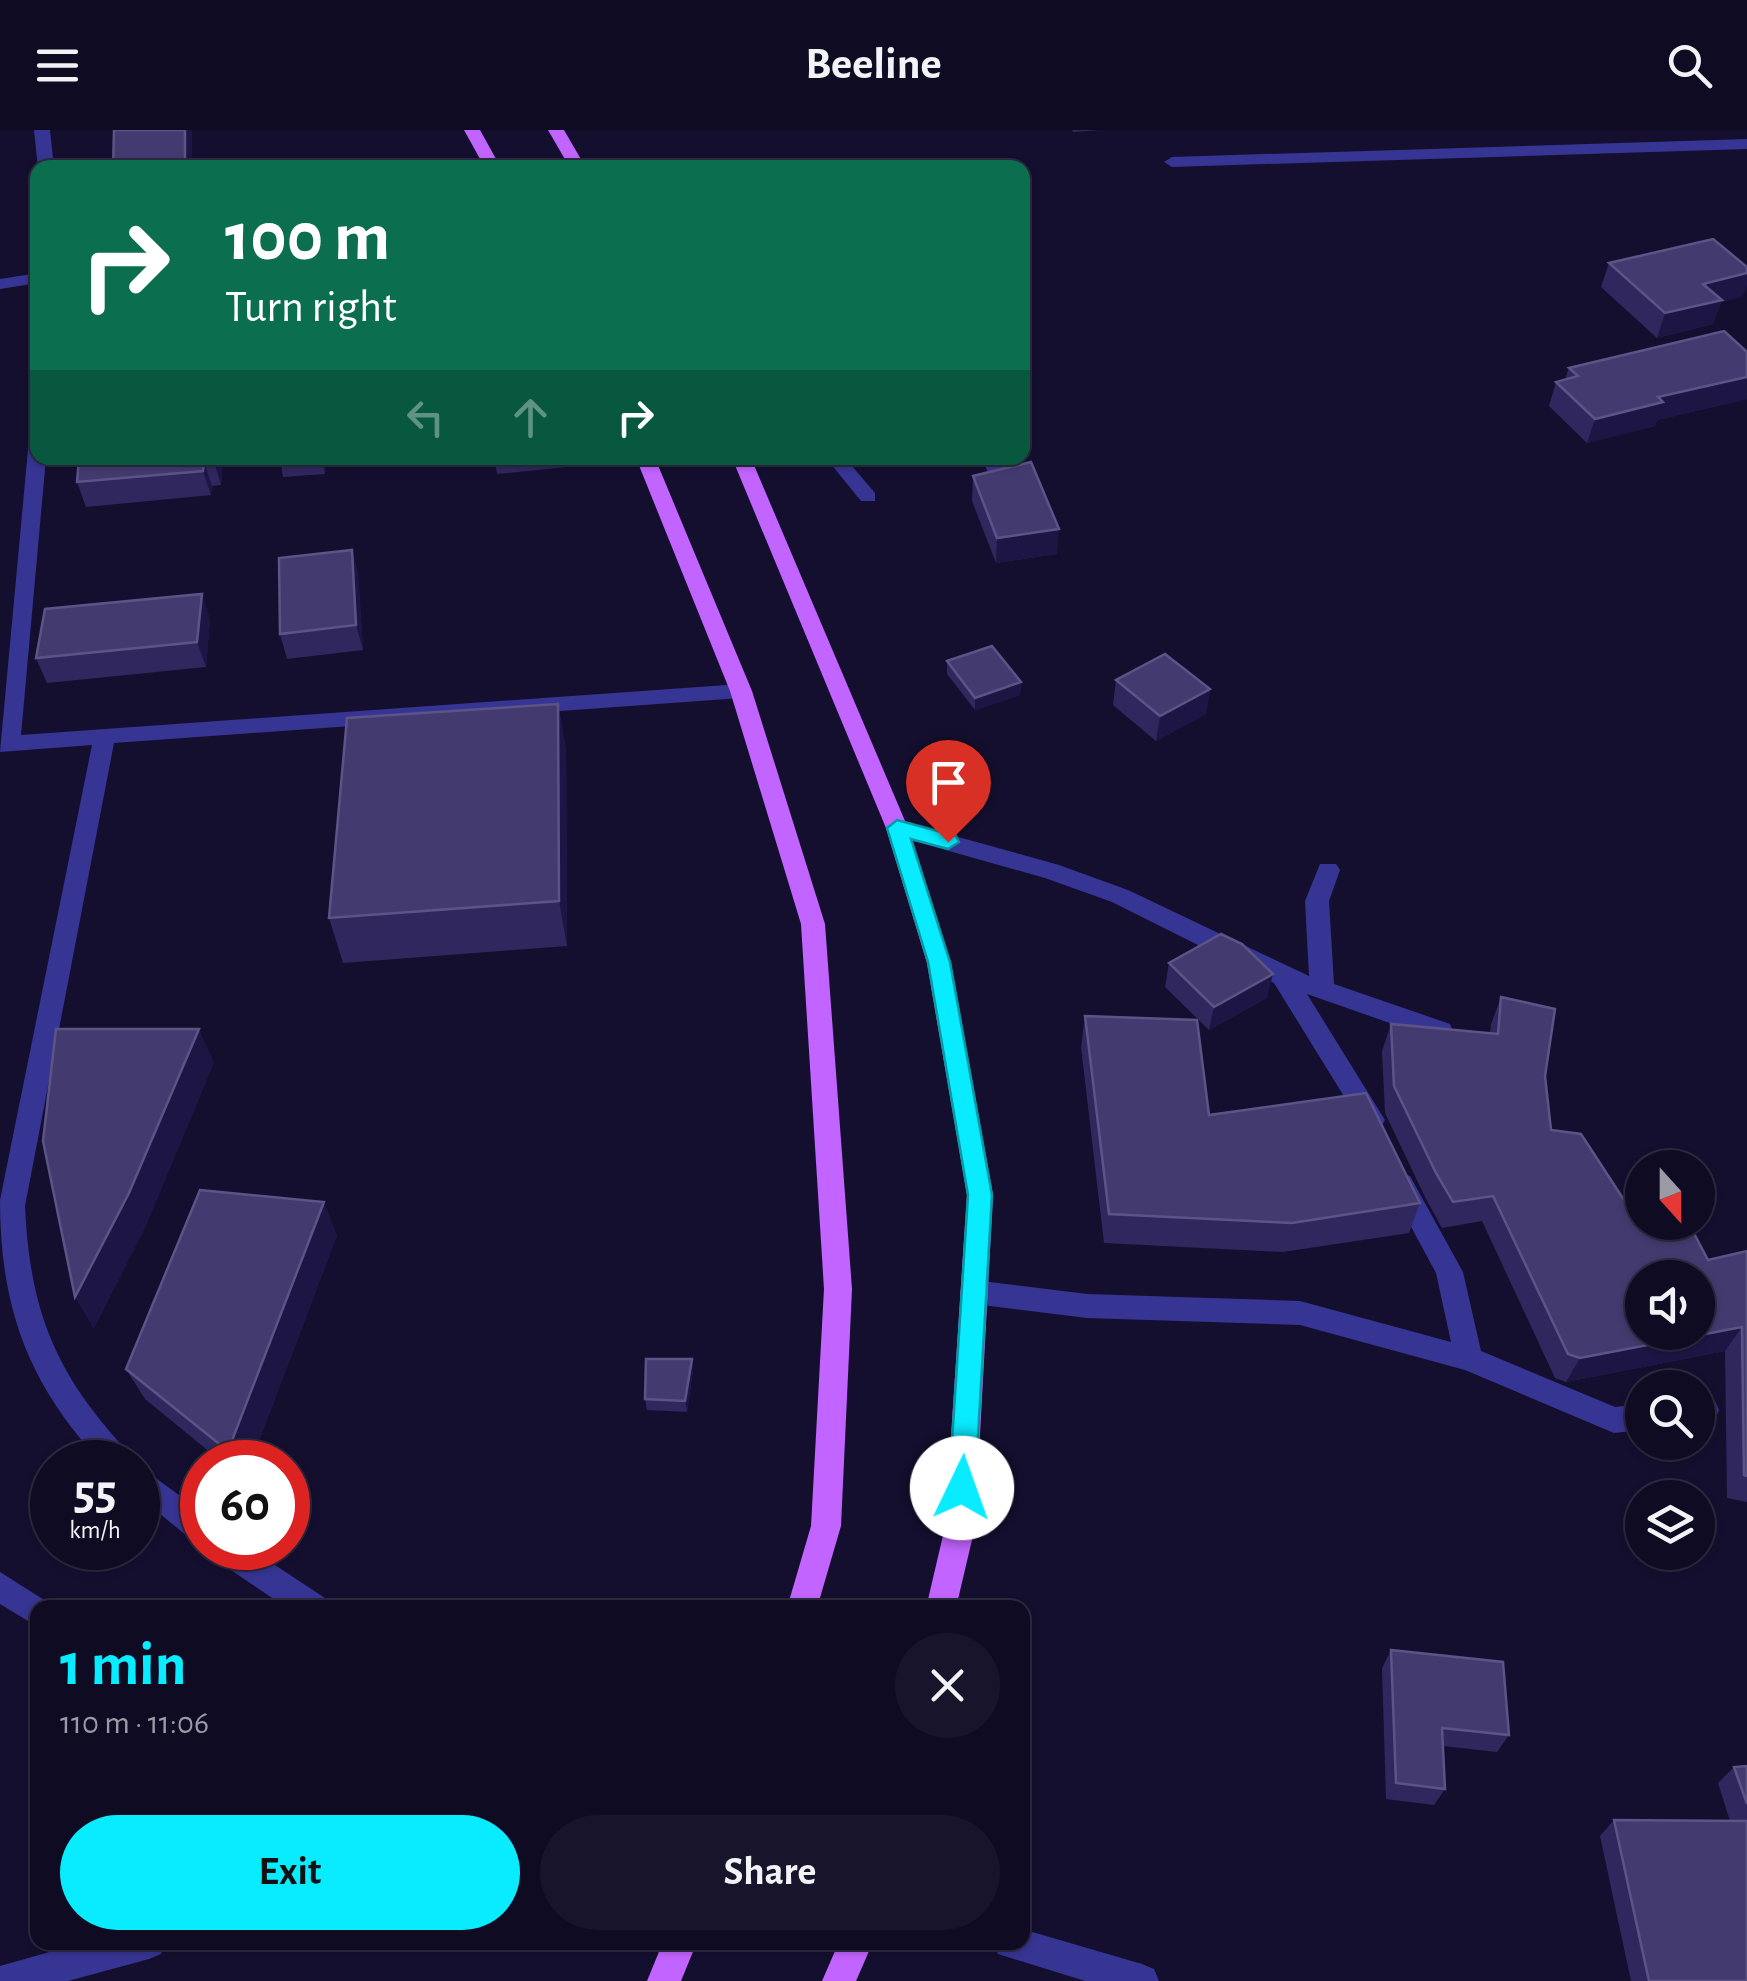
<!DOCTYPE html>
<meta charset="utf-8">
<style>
:root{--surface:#0f0b23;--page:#18142b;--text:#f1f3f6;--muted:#9b9ba6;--line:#2f2b41;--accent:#09ebff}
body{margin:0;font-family:"Alegreya Sans",sans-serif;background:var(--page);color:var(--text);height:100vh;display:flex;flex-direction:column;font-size:38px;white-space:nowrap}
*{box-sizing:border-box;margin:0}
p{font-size:32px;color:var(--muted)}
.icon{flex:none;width:55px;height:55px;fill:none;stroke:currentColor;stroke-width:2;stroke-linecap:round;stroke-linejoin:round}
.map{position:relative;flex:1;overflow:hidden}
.details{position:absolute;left:30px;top:1470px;width:1000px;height:350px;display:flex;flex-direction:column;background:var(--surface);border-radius:20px;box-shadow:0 2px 8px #0004,0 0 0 2px var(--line)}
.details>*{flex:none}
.banner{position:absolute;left:30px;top:30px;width:1000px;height:305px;border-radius:20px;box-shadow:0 2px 8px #0004,0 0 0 2px var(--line);background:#0b6e4f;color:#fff;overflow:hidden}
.needle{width:65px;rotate:159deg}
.fabs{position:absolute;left:1625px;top:1020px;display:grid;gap:20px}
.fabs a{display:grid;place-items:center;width:90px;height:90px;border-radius:50%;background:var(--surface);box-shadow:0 2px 8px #0004,0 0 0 2px var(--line);font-size:50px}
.speed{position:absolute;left:30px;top:1310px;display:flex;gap:20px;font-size:50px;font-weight:700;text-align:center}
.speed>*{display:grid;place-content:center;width:130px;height:130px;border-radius:50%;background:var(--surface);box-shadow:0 2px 8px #0004,0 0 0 2px var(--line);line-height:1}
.speed small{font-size:25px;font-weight:400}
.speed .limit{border:15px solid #d22;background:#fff;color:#111}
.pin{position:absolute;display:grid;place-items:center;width:85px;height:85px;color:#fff;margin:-102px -42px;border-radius:50% 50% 50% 0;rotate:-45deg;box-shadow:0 0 10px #0007}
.pin .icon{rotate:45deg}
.me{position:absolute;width:110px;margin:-55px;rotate:3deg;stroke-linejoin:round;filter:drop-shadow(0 0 8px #0008)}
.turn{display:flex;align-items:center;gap:35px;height:210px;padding:0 30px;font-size:45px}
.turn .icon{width:130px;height:130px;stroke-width:2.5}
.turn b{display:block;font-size:70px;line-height:85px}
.lanes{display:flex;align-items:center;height:95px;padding:0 30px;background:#0003;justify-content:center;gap:50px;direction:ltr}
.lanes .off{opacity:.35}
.round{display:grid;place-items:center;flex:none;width:105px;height:105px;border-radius:52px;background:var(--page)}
.overview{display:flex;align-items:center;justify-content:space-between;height:170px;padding:0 30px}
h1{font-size:60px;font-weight:600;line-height:75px;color:var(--accent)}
.cta{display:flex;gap:20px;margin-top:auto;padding:20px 30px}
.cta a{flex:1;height:115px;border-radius:60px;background:var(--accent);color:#111;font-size:40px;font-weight:600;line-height:115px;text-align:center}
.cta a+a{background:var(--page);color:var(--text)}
header{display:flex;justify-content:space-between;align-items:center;height:130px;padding:0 30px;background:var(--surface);font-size:45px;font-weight:600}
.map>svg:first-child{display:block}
</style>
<header><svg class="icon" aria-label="menu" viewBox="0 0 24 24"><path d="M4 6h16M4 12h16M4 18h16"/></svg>Beeline<svg class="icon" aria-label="search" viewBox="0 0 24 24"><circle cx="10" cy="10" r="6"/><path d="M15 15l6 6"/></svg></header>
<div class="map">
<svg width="1747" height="1851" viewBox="0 0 1747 1851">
<rect width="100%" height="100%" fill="#140f2f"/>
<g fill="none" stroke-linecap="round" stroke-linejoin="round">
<!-- minor -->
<g fill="#373593" fill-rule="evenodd">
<path d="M34 0H50L54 38H38Z"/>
<path d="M1747 9V19L1172 37 1164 32 1172 27Z"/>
<path d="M38 143V153L0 159V149Z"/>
<path d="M38 303V328H46L21 605 741 554 752 561 741 568 114 613 25 1076C30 1183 56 1245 129 1323L133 1332H101C28 1254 0 1177 0 1070L92 615 0 622 29 309Z"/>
<path d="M736 328H773L770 332 736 335Z"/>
<path d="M826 328H845L875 363V371H861Z"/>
<path d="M982 328H1000L1012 356 1009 360H995Z"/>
<path d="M897 690 1059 735 1128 760 1309 846 1305 771 1320 734H1336L1340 740 1329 771 1334 854 1450 894 1453 901 1450 908 1441 911 1307 864 1385 990 1381 997 1372 1000 1363 997 1274 853 1112 772 1045 748 889 704 886 698Z"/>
<path d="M1401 1043 1410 1046 1463 1142 1481 1221 1615 1277 1642 1274V1300L1614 1303 1465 1240 1300 1195 1087 1188 974 1174 964 1170 960 1162 964 1154 974 1150 1087 1164 1300 1171 1451 1212 1436 1143 1388 1054 1392 1046Z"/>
<path d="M1705 1267 1715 1271 1719 1280 1715 1289 1698 1294V1268Z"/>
<path d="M138 1335 202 1382V1414L192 1410 138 1366Z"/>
<path d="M209 1418H249L325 1468 329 1478H287L213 1428Z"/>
<path d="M0 1442 49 1473 51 1478H38V1497L0 1474Z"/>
<path d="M1022 1799 1142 1834 1154 1839 1159 1851H1085L998 1824 993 1812H1022Z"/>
<path d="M85 1812H166L161 1824 149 1829 68 1851H0V1836Z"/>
</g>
<!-- primary -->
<g fill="#c264ff" fill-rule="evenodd">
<path d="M464 0H480L501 38H485Z"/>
<path d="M548 0H564L586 38H570Z"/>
<path d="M636 328H655L752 561 825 794 852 1159 841 1396 817 1478H787L811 1396 824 1159 801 794 730 561Z"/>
<path d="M732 328H751L908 698 951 833 993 1065 975 1397 956 1478H926L945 1397 967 1065 927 833 886 698Z"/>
<path d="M663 1812H697L681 1851H647Z"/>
<path d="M839 1812H873L856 1851H822Z"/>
</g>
</g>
<!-- wall -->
<g fill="#30275e">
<path d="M1072 0H1100L1073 2Z"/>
<path d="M1609 133 1743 166 1721 172 1713 194 1657 208 1601 157Z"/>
<path d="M1747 222V269L1657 290 1655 296 1587 313 1549 276 1556 252 1565 249 1569 238Z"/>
<path d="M223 328 221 355 212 356 211 365 86 377 77 352Z"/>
<path d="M280 328H387L326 333 325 344 283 347Z"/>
<path d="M494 328H566L567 337 497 344Z"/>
<path d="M973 346 1057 424 996 433 972 371Z"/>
<path d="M352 420 358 444 363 520 287 529 280 504Z"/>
<path d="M210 489 206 537 47 553 36 528Z"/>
<path d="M947 531 1021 552 1020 565 975 580 947 544Z"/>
<path d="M1116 550 1210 559 1206 584 1156 611 1113 575Z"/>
<path d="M558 574 566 620 567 816 343 833 329 788Z"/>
<path d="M1169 833 1267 868 1209 900 1165 857Z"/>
<path d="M1501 867 1545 946 1551 1000 1637 1090 1708 1130 1747 1121V1372L1727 1368 1725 1221 1566 1252 1555 1248 1482 1091 1442 1098 1426 1069 1385 983 1382 921 1391 894 1490 903 1491 894Z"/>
<path d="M1085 886 1209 985 1420 1073 1409 1103 1283 1122 1104 1113 1081 917Z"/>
<path d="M337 1105 251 1332H222L145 1269 126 1239Z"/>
<path d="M692 1229 693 1240 687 1282 647 1280 645 1269Z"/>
<path d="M1391 1520 1509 1605 1497 1622 1443 1616 1445 1659 1434 1675 1386 1669 1382 1538Z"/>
<path d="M1747 1636V1851H1631L1600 1706 1614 1690 1730 1691 1718 1653 1734 1637Z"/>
</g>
<!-- shaded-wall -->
<g fill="#1d1544">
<rect x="185" y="0" width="7" height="38"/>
<path d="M1747 143V157L1743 166 1721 172 1713 194 1657 208 1665 183 1703 154Z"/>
<path d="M1747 247V269L1657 290 1655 296 1587 313 1595 289 1658 267Z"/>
<path d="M214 328H223L221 355 214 331Z"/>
<path d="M322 328H325L326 333 325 344Z"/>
<path d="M204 332 212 356 211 365 203 341Z"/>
<path d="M1059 399 1057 424 996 433 997 408Z"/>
<path d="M352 420 358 444 363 520 356 495Z"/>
<path d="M202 464 210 489 206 537 197 512Z"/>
<path d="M1021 552 1020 565 975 580V568Z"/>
<path d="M1210 559 1206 584 1156 611 1160 586Z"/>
<path d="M558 574 566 620 567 816 559 771Z"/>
<path d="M1273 844 1267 868 1209 900 1214 877Z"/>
<path d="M199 899 214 933 146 1096 94 1199 75 1167Z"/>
<path d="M324 1072 337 1105 251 1332H234L228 1321Z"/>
<path d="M1742 1197 1725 1221 1566 1252 1580 1228Z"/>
<path d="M692 1229 693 1240 687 1282 685 1271Z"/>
</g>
<!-- building -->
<g fill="#433a6f" stroke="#5c5486" stroke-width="2.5" fill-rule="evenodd">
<path d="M114 0H185V38H113Z"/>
<path d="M1713 109 1747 137V143L1703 154 1722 170 1665 183 1609 133Z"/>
<path d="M1724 201 1747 222V247L1658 267 1663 272 1595 289 1556 252 1578 246 1569 238Z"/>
<path d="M79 328H214V331L204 332 203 341 77 352Z"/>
<path d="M280 328H322V331L280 334Z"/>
<path d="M1031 332 1059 399 997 408 973 346Z"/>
<path d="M352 420 356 495 280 504 279 428Z"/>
<path d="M202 464 197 512 36 528 45 479Z"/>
<path d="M992 516 1021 552 975 568 947 531Z"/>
<path d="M1165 524 1210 559 1160 586 1116 550Z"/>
<path d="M558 574 559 771 329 788 347 588Z"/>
<path d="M1221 804 1242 814 1273 844 1214 877 1169 833Z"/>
<path d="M1501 867 1555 879 1545 946 1551 1000 1581 1004 1637 1090 1642 1089V1092H1688L1708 1130 1747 1121V1346L1744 1345 1742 1197 1580 1228 1568 1224 1493 1066 1453 1072 1436 1043 1394 956 1391 894 1498 904ZM1642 1148H1698V1202H1642Z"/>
<path d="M1085 886 1197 890 1209 985 1366 963 1420 1073 1292 1093 1109 1084Z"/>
<path d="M56 899H199L129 1063 75 1167 43 1011Z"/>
<path d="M200 1060 324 1072 228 1321 126 1239Z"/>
<path d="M646 1229H692L685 1271 645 1269Z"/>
<path d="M1391 1520 1503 1532 1509 1605 1442 1598 1445 1659 1396 1653Z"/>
<path d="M1747 1636V1674L1734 1637Z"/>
<path d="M1614 1690 1747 1691V1851H1649Z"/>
</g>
<!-- route -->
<path fill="#09ebff" stroke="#0699a6" stroke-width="2.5" d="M897 690 956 706 959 712 948 719 911 709 950 832 992 1065 975 1358 971 1366 962 1370 953 1366 949 1358 968 1065 928 832 887 698Z"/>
</svg>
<div class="fabs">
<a><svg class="needle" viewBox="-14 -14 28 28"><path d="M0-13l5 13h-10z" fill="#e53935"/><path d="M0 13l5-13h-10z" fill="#9b9ba6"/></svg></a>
<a><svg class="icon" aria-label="sound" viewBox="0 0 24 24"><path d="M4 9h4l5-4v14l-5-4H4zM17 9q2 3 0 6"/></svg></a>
<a><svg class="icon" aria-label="search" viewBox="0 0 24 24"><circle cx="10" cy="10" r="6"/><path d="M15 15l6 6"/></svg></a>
<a><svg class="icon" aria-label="layers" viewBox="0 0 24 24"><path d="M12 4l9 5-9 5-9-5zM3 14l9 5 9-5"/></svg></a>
</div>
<div class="speed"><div>55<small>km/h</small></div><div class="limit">60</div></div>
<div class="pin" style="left:948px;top:712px;background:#d93025"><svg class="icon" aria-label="arrive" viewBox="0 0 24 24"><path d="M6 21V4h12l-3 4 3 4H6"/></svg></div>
<svg class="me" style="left:962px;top:1358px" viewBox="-20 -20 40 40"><circle r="19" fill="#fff"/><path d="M0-13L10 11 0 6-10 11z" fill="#09ebff"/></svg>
<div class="banner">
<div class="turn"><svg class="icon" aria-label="right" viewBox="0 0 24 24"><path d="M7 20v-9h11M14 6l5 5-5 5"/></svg><div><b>100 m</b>Turn right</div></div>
<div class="lanes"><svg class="icon off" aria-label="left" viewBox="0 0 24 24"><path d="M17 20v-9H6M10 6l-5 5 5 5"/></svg><svg class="icon off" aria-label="ahead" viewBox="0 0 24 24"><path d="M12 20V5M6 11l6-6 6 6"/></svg><svg class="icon" aria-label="right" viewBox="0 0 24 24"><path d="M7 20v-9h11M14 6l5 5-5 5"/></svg></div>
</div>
<section class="details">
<div class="overview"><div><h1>1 min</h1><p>110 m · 11:06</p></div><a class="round"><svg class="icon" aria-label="close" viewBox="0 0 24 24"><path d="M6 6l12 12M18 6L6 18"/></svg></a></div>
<div class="cta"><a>Exit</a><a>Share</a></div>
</section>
</div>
